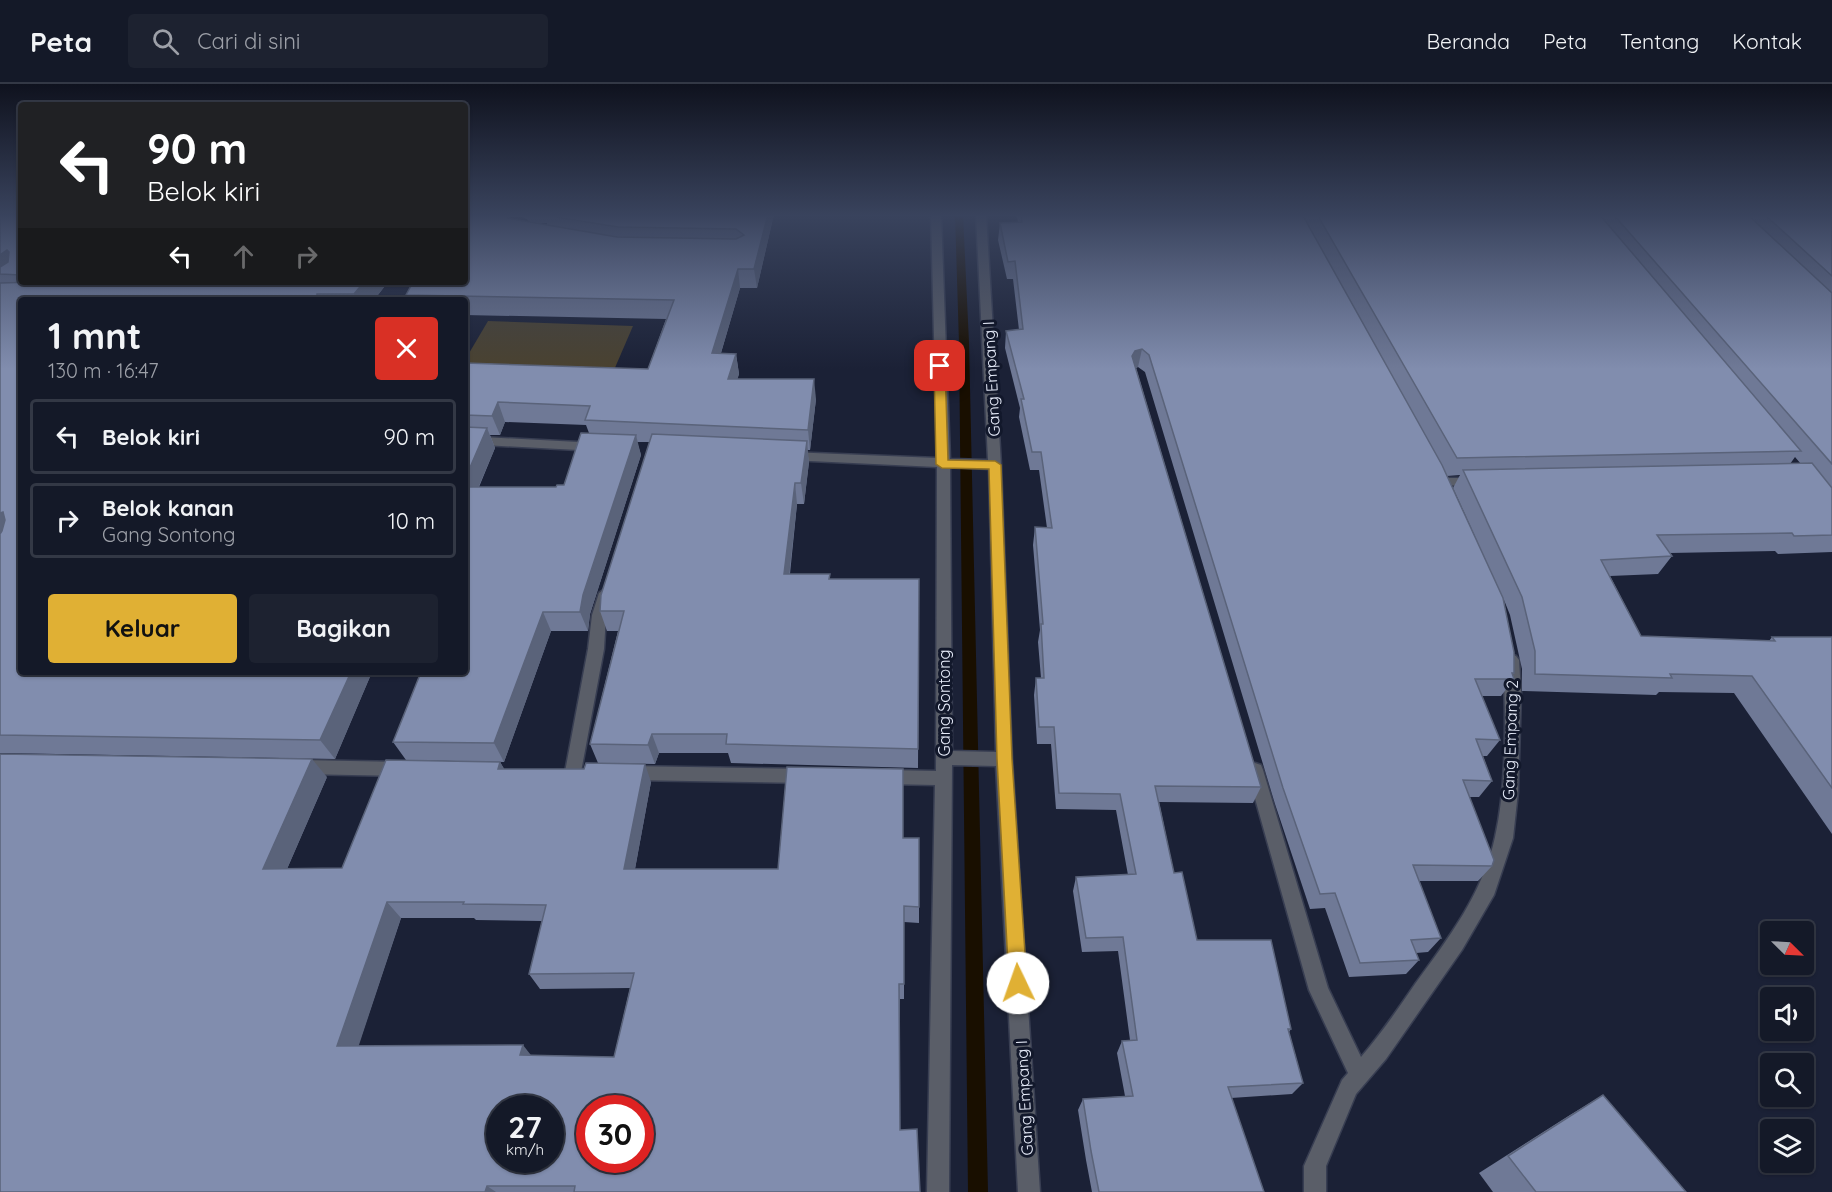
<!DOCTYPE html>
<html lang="id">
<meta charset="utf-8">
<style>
:root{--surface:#141928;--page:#1d2230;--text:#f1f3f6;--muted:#9da0a8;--line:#333845;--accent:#e0b034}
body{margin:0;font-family:Quicksand,sans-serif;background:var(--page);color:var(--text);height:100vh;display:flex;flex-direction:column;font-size:22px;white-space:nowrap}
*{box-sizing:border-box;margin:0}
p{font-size:20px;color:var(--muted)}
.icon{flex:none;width:33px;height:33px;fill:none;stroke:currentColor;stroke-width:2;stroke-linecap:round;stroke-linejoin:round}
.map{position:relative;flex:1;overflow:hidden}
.panel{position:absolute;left:18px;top:213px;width:450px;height:378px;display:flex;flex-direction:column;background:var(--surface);border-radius:6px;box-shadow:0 2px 4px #0004,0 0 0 2px var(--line)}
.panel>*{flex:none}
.top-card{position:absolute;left:18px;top:18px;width:450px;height:183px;border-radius:6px;box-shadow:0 2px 4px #0004,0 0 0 2px var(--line);background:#202124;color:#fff;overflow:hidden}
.needle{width:39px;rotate:114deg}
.fabs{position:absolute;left:1760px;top:837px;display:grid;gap:12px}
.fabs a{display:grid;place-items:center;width:54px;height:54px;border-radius:6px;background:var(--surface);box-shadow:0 2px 4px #0004,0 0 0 2px var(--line);font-size:30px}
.speed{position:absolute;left:486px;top:1011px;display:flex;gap:12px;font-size:30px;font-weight:700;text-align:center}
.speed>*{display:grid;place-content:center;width:78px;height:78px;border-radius:50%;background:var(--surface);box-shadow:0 2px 4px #0004,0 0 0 2px var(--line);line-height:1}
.speed small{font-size:15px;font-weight:400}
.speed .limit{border:9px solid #d22;background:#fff;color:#111}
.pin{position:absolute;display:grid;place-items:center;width:51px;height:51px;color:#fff;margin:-26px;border-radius:12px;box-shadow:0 3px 9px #0006}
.me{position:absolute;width:66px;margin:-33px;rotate:357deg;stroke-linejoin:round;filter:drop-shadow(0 0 4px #0008)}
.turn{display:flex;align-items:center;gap:21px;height:126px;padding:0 30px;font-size:27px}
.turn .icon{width:78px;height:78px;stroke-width:2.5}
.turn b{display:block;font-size:42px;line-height:51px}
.lanes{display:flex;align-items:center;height:57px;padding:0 30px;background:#0003;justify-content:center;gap:30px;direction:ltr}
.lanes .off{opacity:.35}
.round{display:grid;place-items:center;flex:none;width:63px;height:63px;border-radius:6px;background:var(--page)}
.head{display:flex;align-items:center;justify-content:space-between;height:102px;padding:0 30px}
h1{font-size:36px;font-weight:700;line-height:45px}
.button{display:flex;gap:12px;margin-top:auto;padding:12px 30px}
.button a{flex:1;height:69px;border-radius:6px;background:var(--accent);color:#111;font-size:24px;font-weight:700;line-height:69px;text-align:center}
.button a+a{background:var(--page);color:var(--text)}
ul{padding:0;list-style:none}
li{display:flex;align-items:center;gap:18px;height:75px;margin:0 12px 9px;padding:0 18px;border:3px solid var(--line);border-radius:6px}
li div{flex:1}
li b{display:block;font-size:22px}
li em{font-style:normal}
header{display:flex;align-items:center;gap:36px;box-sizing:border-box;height:84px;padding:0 30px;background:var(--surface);border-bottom:2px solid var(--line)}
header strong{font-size:28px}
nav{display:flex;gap:33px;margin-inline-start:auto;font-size:21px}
.search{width:420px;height:54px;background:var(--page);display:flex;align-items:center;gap:15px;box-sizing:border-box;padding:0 21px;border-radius:6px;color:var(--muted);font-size:22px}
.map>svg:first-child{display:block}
</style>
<header>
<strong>Peta</strong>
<div class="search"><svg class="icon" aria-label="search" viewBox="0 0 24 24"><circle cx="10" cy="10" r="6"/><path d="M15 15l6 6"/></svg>Cari di sini</div>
<nav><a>Beranda</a><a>Peta</a><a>Tentang</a><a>Kontak</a></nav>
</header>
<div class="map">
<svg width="1832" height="1108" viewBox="0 0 1832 1108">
<rect width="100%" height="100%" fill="#1b2136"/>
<!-- green -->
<path fill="#4a4230" d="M488 237 633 242 614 286 465 281V276Z"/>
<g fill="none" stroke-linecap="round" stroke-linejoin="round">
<!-- stream -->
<path fill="#190f00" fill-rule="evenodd" d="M955 130H963L969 259 988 1108H968L959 259Z"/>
<!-- minor casing -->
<g stroke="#383e52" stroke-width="3">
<g id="minor">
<path d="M931 130H941L950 375 988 376 976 130H986L1001 381 1012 675 1040 1108H1018L996 682 952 681 949 1108H927L935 701 885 700 879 698 877 693 879 688 885 686 936 687 937 383 789 376 783 372 789 368 937 374ZM950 383 989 385 996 668 952 667Z"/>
<path d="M465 352 597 359 603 363 597 367 465 360Z"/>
<path d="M1442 394H1477L1484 398 1477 402 1437 401 1435 398Z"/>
<path d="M606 504 613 509 606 531 604 565 581 688 579 693 573 695 567 693 565 688 588 565 592 531 599 509Z"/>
<path d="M1511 570 1516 572 1519 576 1521 608 1518 708 1513 754 1494 811 1462 866 1386 975 1356 1010 1326 1082V1108H1304V1082L1342 996 1348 989 1309 906 1247 686 1249 681 1255 679 1261 681 1263 686 1328 904 1361 973C1381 950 1398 925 1415 900 1448 855 1483 809 1495 753 1507 700 1506 630 1503 576L1506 572Z"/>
<path d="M300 676 402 678 408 680 410 685 408 690 402 692 300 690 294 688 292 683 294 678Z"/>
<path d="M630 682 807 685 813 687 815 692 813 697 807 699 630 696 624 694 622 689 624 684Z"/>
</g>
</g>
<!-- minor -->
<use href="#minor" fill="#5a5e68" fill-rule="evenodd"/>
</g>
<!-- wall -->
<g fill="#6f7996" fill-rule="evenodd">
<path d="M0 130H21V198H388L374 216H21V588H372L335 675 0 669Z"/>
<path d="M465 130H774L757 204H740L721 269 736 270 739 290 737 295 816 315 810 366H807L809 378 804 420H797L790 490H830V495H919L918 684 731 679 728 669H659L655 680 598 679 590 660 618 547H607L600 527 650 358H637L641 371 590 530 588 547H551L504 678 406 676 393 658 465 588V279L648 285 666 235 465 231V216H408L406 211ZM510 133H523L528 136 529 138 511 135ZM536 139H547V141ZM505 338 586 341 589 349 564 401 556 403H479L495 364 490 351H500Z"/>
<path d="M1016 130H1302L1372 256 1302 130H1832V468L1778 470 1775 467 1670 469 1672 472 1658 490 1610 492 1641 552 1769 557 1772 553H1832V750L1734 609 1659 608 1656 611 1522 607V585L1510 531 1504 516 1514 589 1512 591 1514 595 1501 612H1482L1500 656 1487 672H1483L1492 697 1479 713H1469L1492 782 1478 797H1419L1441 854 1428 868 1416 869 1419 876 1406 890 1349 893 1325 824 1310 825 1275 720 1145 288 1138 283 1136 284 1261 703 1253 719 1159 718 1174 789 1197 856 1291 945 1289 948 1303 999 1292 1010 1231 1014 1264 1108H1092L1086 1076 1078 1026 1083 1015 1125 1012 1117 969 1122 957 1130 956 1118 867 1082 868 1073 807 1076 793 1128 791 1116 726 1056 725 1051 660H1037L1034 611 1036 594H1041L1038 558 1040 546 1033 461 1035 443 1047 444 1039 386H1030L1019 333 1020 324 1005 264 1006 247 1019 246 1013 195H1007L998 156 1000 139 1018 138ZM1795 373 1801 380H1790ZM1460 391 1453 404 1480 463 1447 392Z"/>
<path d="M500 678 504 685 651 698 635 785H778L903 685V754H919V839L904 838V915H900V1046L920 1108H0L327 693 287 785 342 784ZM401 834H474L476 836 542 837 529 890 540 905 630 904 614 973 531 971 358 962Z"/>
<path d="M1603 1011 1686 1108H1493L1479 1089 1570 1031Z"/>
</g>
<!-- shaded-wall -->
<g fill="#5a637a">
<path d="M505 130H509L514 143 511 147Z"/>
<path d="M768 130H774L757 204 754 185Z"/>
<path d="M7 166 21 185 0 190V171Z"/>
<path d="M738 185 740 204 715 289 712 269Z"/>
<path d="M364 198H388L374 216H357L354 210Z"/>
<path d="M1142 265 1138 283 1132 285V272L1135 267Z"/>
<path d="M736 270 739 290 732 315 728 295Z"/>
<path d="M814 295 816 315 810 366 808 346Z"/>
<path d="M498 318 505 338 500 351 492 332Z"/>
<path d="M487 344 495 364 470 423 465 411V395Z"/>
<path d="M636 351 641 371 590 530 588 547 580 528 583 511Z"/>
<path d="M807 357 809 378 804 420 801 399Z"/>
<path d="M795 399 797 420 787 511 784 490Z"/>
<path d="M3 428 14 451 0 468V429Z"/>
<path d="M543 528 551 547 504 678 494 659Z"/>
<path d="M351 588H372L335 675 320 656Z"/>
<path d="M652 650 659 669 655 680 648 661Z"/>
<path d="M312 675 327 693 280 801 263 785Z"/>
<path d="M500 678 511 696 498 685Z"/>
<path d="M645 680 651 698 632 801 624 785Z"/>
<path d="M387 818 401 834 354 976 337 962Z"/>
<path d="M523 961 534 975 520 971Z"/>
<path d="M487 1102 496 1108H485Z"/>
</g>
<!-- building -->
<g fill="#818dae" stroke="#5a637a" stroke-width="1.5" fill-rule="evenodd">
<path d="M0 130H21V191L0 190V183L8 178 9 168 7 166 0 171Z"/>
<path d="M465 130H505L507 134 617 153 736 155 744 151 736 145 618 143 544 131 575 130H768L754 185H738L712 269 736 270 728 295H814L808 346 585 336 590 322 498 318 492 332 465 331V279L648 285 674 216 406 211 413 198H465Z"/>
<path d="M1021 130H1302L1442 381 1503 514 1514 568V589H1512L1514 595H1475L1500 656 1476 655 1492 697 1463 696 1494 776 1492 782 1413 781 1441 854 1411 856 1419 876 1360 879 1335 809 1320 810 1283 704 1149 271 1142 265 1135 267 1132 272 1261 703 1155 702 1174 789 1182 788 1197 856H1271L1291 945H1288L1303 999 1228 1003 1264 1108H1099L1091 1067 1083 1015 1133 1012 1122 957 1137 956 1123 853 1086 854 1076 793 1136 790 1120 710 1059 709 1054 643H1039L1036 594H1044L1041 540H1043L1035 443 1052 444 1041 368H1032L1021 315H1024L1006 247 1023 245 1015 177 1008 178 1000 139 1022 138Z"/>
<path d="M1317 130H1599L1801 367 1457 374Z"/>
<path d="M1613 130H1747L1832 209V380Z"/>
<path d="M1764 130H1832V192Z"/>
<path d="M36 198H82L83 199H94L95 198H364L354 210H317V216H21V588H351L320 656 0 651V450L2 447 5 436 3 428 0 429V199Z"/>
<path d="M465 343 487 344 465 395Z"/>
<path d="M581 349 636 351 583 511 580 528H543L494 659 393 658 421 588H465V403H556L557 401H564Z"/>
<path d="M652 350 807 357 801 399H795L784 490H830L829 495H919L918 665 726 660 727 650H652L648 661 590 660 624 527H600L601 511Z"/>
<path d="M1812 379 1832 404V451L1794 452 1792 449 1657 451 1672 472 1601 476 1641 552 1775 557 1772 553H1832V704L1752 592 1670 590 1672 594 1535 590V567L1522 513 1463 386Z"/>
<path d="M0 670 312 675 263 785 342 784 386 676 500 678 498 685H584L586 679 645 680 624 785H778L787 683 903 685V754H919V823L904 822V900H899L900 1046 917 1045 920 1108H574L575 1102H487L485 1108H0ZM387 818H464L463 820 546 821 529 890 634 889 614 973 520 971 523 961 337 962ZM500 1024H550V1076H500ZM590 1024H640V1076H590Z"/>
<path d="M1603 1011 1686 1108H1536L1508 1072Z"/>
</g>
<!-- sky -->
<linearGradient id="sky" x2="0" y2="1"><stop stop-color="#0f121e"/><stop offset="0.46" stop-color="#39435d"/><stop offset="1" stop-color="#39435d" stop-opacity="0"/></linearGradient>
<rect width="1832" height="285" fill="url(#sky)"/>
<!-- route -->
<path fill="#e0b034" stroke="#927222" stroke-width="1.5" d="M940 279 945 282 948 376 995 377 1001 381 1012 675 1027 899 1024 905 1018 907 1012 905 1009 899 997 675 989 385 942 384 936 380 934 282Z"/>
<g text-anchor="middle" stroke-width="6" stroke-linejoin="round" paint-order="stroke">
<!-- street labels -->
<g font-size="16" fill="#e8edfb" stroke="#12182b">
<text transform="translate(991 295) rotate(-93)" y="6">Gang Empang I</text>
<text transform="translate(944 619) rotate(-90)" y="6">Gang Sontong</text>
<text transform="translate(1510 656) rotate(-88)" y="6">Gang Empang 2</text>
<text transform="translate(1024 1014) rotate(-93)" y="6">Gang Empang I</text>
</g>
</g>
</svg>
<div class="fabs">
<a><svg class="needle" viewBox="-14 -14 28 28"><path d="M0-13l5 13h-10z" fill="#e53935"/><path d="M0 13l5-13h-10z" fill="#9da0a8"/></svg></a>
<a><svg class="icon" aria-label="sound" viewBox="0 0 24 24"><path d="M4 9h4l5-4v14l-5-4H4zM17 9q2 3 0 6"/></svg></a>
<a><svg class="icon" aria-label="search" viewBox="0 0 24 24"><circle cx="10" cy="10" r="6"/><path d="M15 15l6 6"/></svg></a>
<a><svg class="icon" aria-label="layers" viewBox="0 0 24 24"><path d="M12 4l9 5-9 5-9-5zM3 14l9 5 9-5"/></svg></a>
</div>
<div class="speed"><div>27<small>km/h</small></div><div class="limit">30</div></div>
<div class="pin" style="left:940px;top:282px;background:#d93025"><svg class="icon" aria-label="arrive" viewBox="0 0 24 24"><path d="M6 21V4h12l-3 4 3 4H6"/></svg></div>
<svg class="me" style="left:1018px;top:899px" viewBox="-20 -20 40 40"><circle r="19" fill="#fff"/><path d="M0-13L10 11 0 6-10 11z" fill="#e0b034"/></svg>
<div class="top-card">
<div class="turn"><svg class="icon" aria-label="left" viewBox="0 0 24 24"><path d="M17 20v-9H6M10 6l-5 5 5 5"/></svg><div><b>90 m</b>Belok kiri</div></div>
<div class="lanes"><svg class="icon" aria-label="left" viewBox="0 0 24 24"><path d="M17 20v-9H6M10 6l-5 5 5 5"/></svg><svg class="icon off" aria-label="ahead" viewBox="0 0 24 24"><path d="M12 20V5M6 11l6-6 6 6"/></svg><svg class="icon off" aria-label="right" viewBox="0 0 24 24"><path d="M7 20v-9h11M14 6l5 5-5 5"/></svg></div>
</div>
<section class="panel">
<div class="head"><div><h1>1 mnt</h1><p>130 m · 16:47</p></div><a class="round" style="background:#d93025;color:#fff"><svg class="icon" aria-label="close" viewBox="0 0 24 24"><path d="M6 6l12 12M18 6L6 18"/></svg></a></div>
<ul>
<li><svg class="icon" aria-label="left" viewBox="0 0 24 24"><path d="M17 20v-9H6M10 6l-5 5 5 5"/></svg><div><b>Belok kiri</b></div><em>90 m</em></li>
<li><svg class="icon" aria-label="right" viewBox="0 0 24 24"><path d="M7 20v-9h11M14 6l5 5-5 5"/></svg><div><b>Belok kanan</b><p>Gang Sontong</p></div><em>10 m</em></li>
</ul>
<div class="button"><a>Keluar</a><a>Bagikan</a></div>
</section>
</div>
